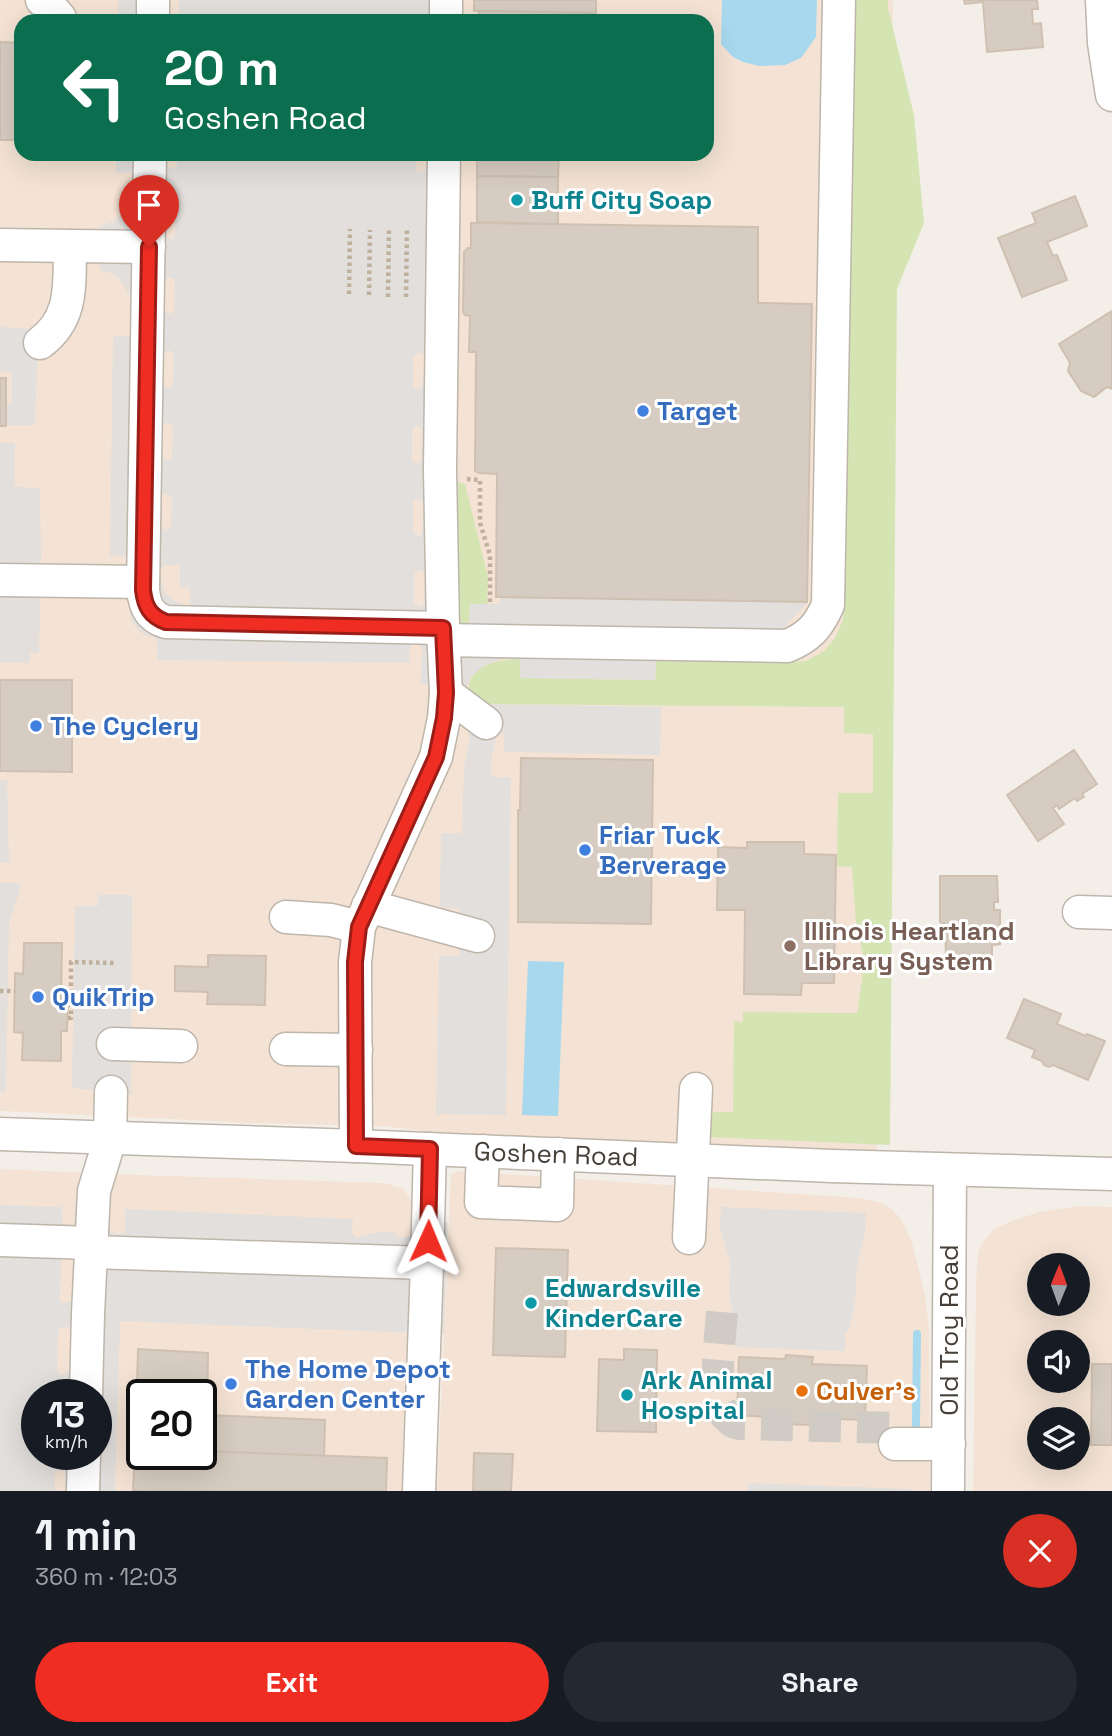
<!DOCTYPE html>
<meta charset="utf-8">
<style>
:root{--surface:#171b24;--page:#242831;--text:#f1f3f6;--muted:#9ea1a6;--accent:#ef2d23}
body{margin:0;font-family:"Space Grotesk",sans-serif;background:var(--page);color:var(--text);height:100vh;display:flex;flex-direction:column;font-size:26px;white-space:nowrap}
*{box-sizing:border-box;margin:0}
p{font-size:23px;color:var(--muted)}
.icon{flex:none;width:38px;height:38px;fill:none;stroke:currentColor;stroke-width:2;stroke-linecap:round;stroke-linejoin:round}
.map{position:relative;height:1491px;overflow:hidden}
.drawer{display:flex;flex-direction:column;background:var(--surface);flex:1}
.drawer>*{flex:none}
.banner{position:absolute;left:14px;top:14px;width:700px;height:147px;border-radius:21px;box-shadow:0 7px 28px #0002;background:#0b6e4f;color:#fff;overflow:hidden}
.needle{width:46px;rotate:1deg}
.tools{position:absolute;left:1027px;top:1253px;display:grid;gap:14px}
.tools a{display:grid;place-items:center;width:63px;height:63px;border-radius:50%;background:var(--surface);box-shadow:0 7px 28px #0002;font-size:35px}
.speed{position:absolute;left:21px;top:1379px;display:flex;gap:14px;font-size:35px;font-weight:700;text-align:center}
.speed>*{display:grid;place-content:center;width:91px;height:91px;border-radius:50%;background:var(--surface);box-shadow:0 7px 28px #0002;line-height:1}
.speed small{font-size:18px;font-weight:400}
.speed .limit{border:4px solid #111;border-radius:10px;background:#fff;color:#111}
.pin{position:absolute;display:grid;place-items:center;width:60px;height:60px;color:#fff;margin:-72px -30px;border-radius:50% 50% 50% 0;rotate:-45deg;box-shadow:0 0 7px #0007}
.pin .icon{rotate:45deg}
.me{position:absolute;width:77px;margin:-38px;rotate:1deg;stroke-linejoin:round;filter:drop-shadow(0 0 5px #0008)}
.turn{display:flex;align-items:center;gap:24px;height:147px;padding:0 35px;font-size:32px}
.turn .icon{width:91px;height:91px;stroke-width:2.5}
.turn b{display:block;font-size:49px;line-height:60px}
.round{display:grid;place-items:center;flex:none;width:74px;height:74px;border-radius:37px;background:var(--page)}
.headline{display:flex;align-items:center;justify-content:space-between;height:119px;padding:0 35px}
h1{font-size:42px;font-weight:800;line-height:52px}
.cta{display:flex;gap:14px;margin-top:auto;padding:14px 35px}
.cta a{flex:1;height:80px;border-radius:42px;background:var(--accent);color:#fff;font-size:28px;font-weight:800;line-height:80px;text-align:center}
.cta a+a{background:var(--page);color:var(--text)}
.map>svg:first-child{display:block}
</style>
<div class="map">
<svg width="1112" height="1491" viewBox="0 0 1112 1491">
<rect width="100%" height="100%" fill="#f3efe8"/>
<!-- commercial -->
<g fill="#f4e3d4" fill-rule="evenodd">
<path d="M0 0H893L890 488 877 1152 480 1136 430 1132 383 1126 253 1123 0 1111ZM21 21H707V154H21Z"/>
<path d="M0 1169 138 1175 385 1183 404 1189 412 1202 413 1210 404 1491H0ZM37 1395H96V1454H37ZM142 1395H201V1454H142Z"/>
<path d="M458 1171 860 1198 879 1202 892 1209 901 1219 912 1242 925 1295 929 1329 930 1491H437L451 1175Z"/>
<path d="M1080 1206 1112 1207V1491H973L976 1284 978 1252 984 1241 994 1229 1012 1221 1039 1212ZM1040 1265H1078V1304H1040ZM1040 1342H1078V1381H1040ZM1040 1419H1078V1458H1040Z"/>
</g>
<!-- green -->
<g fill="#d4e5b3">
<path d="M853 0H888V8L914 115 924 223 897 289 890 1145 709 1137 711 1113 715 1112H733L734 1021 743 1022V1012L857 1013 862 980 864 958 856 923 852 867 837 866 838 793H873V734L844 733V707L483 704 470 697C462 667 496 659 519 659L520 660V678L655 680 656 662 657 661 769 663 806 661 824 651 835 638 843 620 844 608Z"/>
<path d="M457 482 465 484 488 577 487 604H470L469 622 464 626 460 623Z"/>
</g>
<!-- parking -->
<g fill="#e2dfdc" fill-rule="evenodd">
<rect x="118" y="0" width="51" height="21"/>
<rect x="179" y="0" width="284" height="21"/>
<path d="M116 154H167V166L173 169 177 166V154H416V170L422 173 426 170 427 154H461L456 426 460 620 462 625H468L469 622 470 604H500L501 597 808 602 752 662 657 661 656 662 655 680 520 678V660L510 658 499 660 483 666 471 677 468 685 421 684 422 648 417 643H413L410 646 409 663 158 660 157 639 143 634 136 628 131 619 129 598 126 596 127 567 130 564 129 556 110 555 113 336H132V298L119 279 113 274 100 270V226L112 222 125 212 132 202 136 190 134 173H116ZM170 202 176 205 175 235 171 239 165 236V207L166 204ZM168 277 173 278 175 280 174 311 170 314 164 311V281ZM170 350 174 355 173 384 171 387 167 388 163 383V355L167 351ZM418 352 423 354 424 357 423 385 419 390 414 387 413 385V357ZM167 423H170L173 428 172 457 168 460 162 457V427L163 424ZM415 426H419L422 431 421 461 419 463H415L412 460V430ZM167 493 172 498 171 528 165 530 161 527V497L163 494ZM419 499 424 504 422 534 419 536 413 533V503L415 500ZM164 565H177L180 567V586L188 587 190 589V605L188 606 173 600 166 594 160 579 159 571ZM419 570 422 571 425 575 424 603 420 607 414 604V575L415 572Z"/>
<path d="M0 327 37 329 43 355 39 359 37 366 35 425H6V403H12V372L0 371Z"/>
<path d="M0 443H15V487L40 488 41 562 44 565 40 598 39 653H30V663H0Z"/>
<path d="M483 704 661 707 660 755 504 752V733H499L496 737 494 750 492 751 491 774 497 777H511L506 1115 436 1114 439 956H459L460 911 458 908H440L441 833H462L464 767 470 739 469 734Z"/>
<path d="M0 780H7L9 863H0Z"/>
<path d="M0 883H20L19 893 9 921 6 1091H0Z"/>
<path d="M98 895H132L131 1094 72 1088 75 906H98Z"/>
<path d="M76 1196 111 1198 109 1230 116 1234H121L125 1232V1209L353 1219 352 1233 356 1238 372 1233 387 1232 395 1233 399 1237H409L412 1235 413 1219 448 1222 444 1334 120 1321 115 1491H65V1473L60 1470 55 1472V1491H0V1205L62 1207 63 1229 74 1227ZM72 1256 74 1260 73 1297 72 1300 66 1303 60 1302 61 1258 62 1257ZM62 1327H67L71 1331 70 1370 66 1374H59L57 1370 58 1331ZM37 1395H96V1454H37Z"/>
<path d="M721 1207 866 1213 865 1234 857 1265 855 1302 849 1330 845 1334V1351L736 1347 737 1326 729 1297 730 1262 720 1228Z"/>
<path d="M748 1483 912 1489V1491H747Z"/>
</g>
<!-- water -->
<g fill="#a7d8ed">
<path d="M722 0H817L816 37 801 58 785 65 759 66 743 62 733 57 721 44Z"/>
<path d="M528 961 564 962 558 1116 522 1115Z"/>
</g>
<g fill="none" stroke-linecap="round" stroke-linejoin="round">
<!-- stream -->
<path stroke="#a7d8ed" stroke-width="8" d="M916 1426 917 1334"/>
</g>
<!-- building -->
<g fill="#d7ccc1" stroke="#cfc0b1" stroke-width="2">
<path d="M474 0H596V13L474 11Z"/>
<path d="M964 0H1037L1038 9H1032L1033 24 1041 23 1043 47 987 52 983 2 965 4Z"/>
<path d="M479 11 596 13 595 21H479Z"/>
<path d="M0 42 20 43 18 140H0Z"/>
<path d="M477 154H559L558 177 477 176Z"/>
<path d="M477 176 558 177V224L477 222Z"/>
<path d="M1075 196 1087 226 1047 242 1053 256 1057 255 1067 280 1022 297 998 238 1036 223 1032 213Z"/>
<path d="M471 223 758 227V303L812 304 807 602 496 597 497 474 479 473 475 471 476 352H469L470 316 465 315 463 312 464 252 468 248H471Z"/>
<path d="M1112 311V389L1107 387 1094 397 1081 391 1068 371 1070 363 1059 344Z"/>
<rect x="0" y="378" width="6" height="48"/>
<path d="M0 680H72V772L0 771Z"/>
<path d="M1074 750 1097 784 1082 794 1084 797 1077 801 1075 798 1059 809 1057 805 1053 808 1064 824 1038 841 1007 795Z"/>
<path d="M521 758 653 760 651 924 518 922V810H520Z"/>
<path d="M747 842H804V854L836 855 834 983H802L801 995 744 994 745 910H717L718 847 747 848Z"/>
<path d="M940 876H997L998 902H994V910H1000V944L992 945V957H946L945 924 940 922Z"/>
<path d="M24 943H62L61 1003H68L67 1031H61V1061L22 1060 23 1033 14 1032 15 973 23 974Z"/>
<path d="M208 955 266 956 265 1005 207 1004 208 992 175 991V966L208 967Z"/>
<path d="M1024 999 1061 1014 1057 1024 1086 1036 1087 1034 1105 1041 1088 1080 1053 1065 1049 1067 1044 1065 1042 1061 1032 1057 1035 1050 1007 1038Z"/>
<path d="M496 1248 568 1250 565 1357 493 1355Z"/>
<path d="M138 1349 208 1353 207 1415 325 1420 324 1457 201 1451V1395H142V1448H135Z"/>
<path d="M624 1349 657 1350 656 1432 597 1431 599 1359 624 1360Z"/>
<path d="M786 1355 813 1357 812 1364 867 1366 865 1420 810 1418 811 1425 782 1424V1418L737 1415 739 1357 785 1359Z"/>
<path d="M1092 1364H1112V1445H1091Z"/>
<path d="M135 1448H142V1454H201V1451L387 1458 386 1491H133Z"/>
<path d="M474 1453 513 1454 511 1491H473Z"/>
</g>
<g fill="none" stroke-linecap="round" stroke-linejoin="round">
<!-- minor-tunnel -->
<path stroke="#d0ccc5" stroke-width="32" stroke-dasharray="32 16" stroke-linecap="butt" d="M722 1312 718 1361V1403L725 1415 733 1422 740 1424 895 1428"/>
<!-- minor casing -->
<g stroke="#beb5ab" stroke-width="35">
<g id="minor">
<path d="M42 0 46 2 60 18"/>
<path d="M1102 0 1104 43 1112 95"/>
<path d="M153 21V0"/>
<path d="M446 21V0"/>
<path d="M150 154 143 590C145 607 150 617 166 622L443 628"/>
<path d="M0 245 149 247"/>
<path d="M40 343C74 318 69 284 70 246"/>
<path d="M0 580 143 582"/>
<path d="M443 640 787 646C809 637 818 627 828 605L839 0"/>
<path d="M446 693 486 723"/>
<path d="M368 906 478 936"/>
<path d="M1079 912 1112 913"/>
<path d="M286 917 331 920 359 927"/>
<path d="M113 1044 181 1046"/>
<path d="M286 1049 356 1050"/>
<path d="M0 1134 356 1146 832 1166 1112 1174"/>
<path d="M356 1146 355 962 359 927 436 757 444 718 446 693 443 628 440 470 444 154"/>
<path d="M483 1151 481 1202 557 1205 558 1154"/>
<path d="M689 1238 696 1089"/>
<path d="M0 1240 92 1243"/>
<path d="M92 1252 427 1263"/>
<path d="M86 1395 88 1314 94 1191 110 1139 111 1092"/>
<path d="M895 1444H949"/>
<path d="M83 1491 84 1454"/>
<path d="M419 1491 427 1263 430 1149"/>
<path d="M948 1491 950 1170"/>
</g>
</g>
<!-- path -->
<g stroke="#bfaf9d" stroke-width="4.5" stroke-dasharray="3.5 3.5" stroke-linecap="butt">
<path d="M349 294 350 229"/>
<path d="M369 295 370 230"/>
<path d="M388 297 389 229"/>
<path d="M406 297 407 228"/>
<path d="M467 479 480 480V523L490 555V604"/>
<path d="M0 991H15"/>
<path d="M68 1018H71V962L114 963"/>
</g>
<!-- minor -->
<use href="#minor" stroke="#fff" stroke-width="32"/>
</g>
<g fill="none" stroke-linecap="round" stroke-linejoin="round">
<!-- route casing -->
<g stroke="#9b1d17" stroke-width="18">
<path id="route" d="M149 247 143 590C145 607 150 616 166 622L443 628 446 693 444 718 436 757 359 927 355 962 356 1146 430 1149 428 1241"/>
</g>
<!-- route -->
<use href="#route" stroke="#ef2d23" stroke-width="12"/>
</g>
<!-- markers -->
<g fill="#0f9aa8" stroke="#fff" stroke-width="2.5">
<circle cx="517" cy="200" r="7"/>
<circle cx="531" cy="1303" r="7"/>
<circle cx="627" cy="1395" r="7"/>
</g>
<g fill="#3f7fe0" stroke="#fff" stroke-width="2.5">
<circle cx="643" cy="411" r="7"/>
<circle cx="36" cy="726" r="7"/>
<circle cx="585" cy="850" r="7"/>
<circle cx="38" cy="997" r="7"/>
<circle cx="231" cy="1384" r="7"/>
</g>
<circle fill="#8d6e63" stroke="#fff" stroke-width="2.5" cx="790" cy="946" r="7"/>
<circle fill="#e8710a" stroke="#fff" stroke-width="2.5" cx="802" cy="1391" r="7"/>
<g text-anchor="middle" stroke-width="6" stroke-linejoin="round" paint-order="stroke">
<!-- culture labels -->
<g font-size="26" font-weight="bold" fill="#0d838f" stroke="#fff" text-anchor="start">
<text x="531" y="209">Buff City Soap</text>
<text x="545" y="1297">Edwardsville<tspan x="545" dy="30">KinderCare</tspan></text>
<text x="641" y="1389">Ark Animal<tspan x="641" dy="30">Hospital</tspan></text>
</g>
<!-- shop labels -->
<g font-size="26" font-weight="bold" fill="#366cbe" stroke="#fff" text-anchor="start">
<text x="657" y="420">Target</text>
<text x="50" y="735">The Cyclery</text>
<text x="599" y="844">Friar Tuck<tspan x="599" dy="30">Berverage</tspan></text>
<text x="52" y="1006">QuikTrip</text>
<text x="245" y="1378">The Home Depot<tspan x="245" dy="30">Garden Center</tspan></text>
</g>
<!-- education labels -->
<g font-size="26" font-weight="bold" fill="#785e54" stroke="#fff" text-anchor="start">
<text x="804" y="940">Illinois Heartland<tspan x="804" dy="30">Library System</tspan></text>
</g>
<!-- street labels -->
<g font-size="26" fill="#463f37" stroke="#fff">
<text transform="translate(556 1154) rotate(2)" y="9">Goshen Road</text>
<text transform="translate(949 1330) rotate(-90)" y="9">Old Troy Road</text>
</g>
<!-- food labels -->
<g font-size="26" font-weight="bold" fill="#c56008" stroke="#fff" text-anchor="start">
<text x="816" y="1400">Culver's</text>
</g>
</g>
</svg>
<div class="tools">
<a><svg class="needle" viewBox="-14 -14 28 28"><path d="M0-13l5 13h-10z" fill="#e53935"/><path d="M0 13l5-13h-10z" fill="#9ea1a6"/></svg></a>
<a><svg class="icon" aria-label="sound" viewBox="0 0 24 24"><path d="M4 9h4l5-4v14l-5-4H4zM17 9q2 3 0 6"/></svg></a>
<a><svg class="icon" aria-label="layers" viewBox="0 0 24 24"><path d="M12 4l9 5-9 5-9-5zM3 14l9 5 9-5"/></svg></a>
</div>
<div class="speed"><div>13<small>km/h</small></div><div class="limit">20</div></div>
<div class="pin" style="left:149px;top:247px;background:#d93025"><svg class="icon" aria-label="arrive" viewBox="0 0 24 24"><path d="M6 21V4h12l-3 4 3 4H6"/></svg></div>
<svg class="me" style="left:428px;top:1241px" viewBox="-20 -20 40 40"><path d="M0-17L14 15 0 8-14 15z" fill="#ef2d23" stroke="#fff" stroke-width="4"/></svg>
<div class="banner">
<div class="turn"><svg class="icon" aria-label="left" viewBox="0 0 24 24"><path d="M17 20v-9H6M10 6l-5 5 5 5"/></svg><div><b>20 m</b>Goshen Road</div></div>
</div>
</div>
<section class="drawer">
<div class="headline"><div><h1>1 min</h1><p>360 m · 12:03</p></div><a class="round" style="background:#d93025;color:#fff"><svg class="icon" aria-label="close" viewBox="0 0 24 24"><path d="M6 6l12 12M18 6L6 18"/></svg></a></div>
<div class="cta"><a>Exit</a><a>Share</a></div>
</section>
